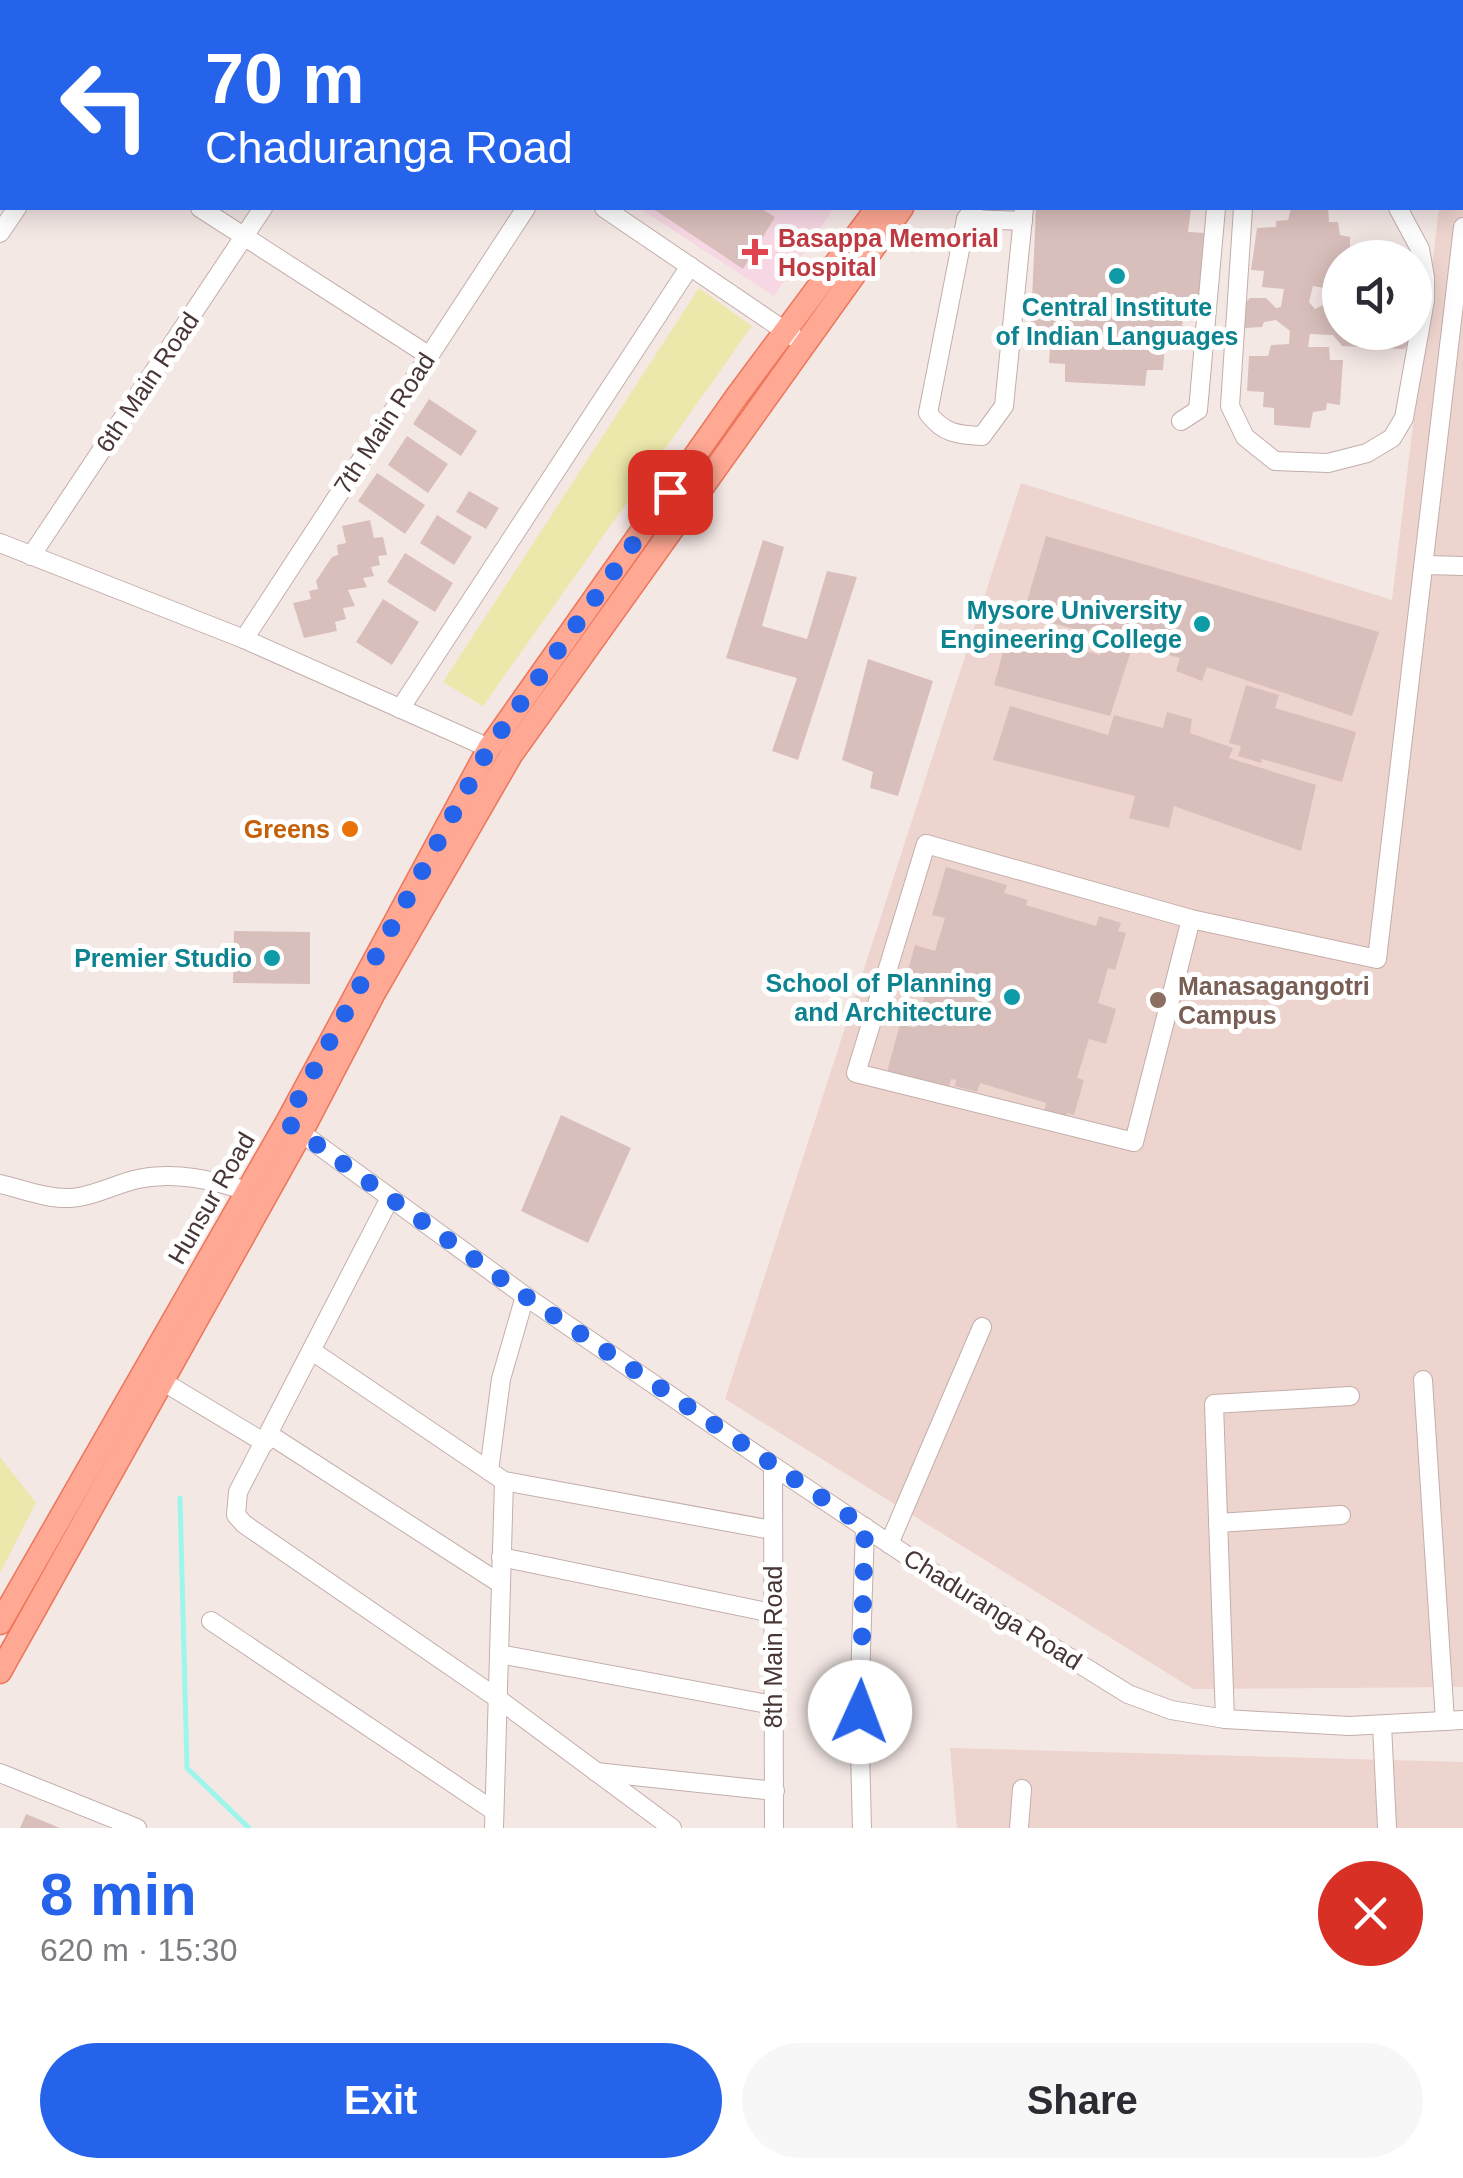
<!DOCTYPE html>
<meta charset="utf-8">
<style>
:root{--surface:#fff;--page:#f7f7f7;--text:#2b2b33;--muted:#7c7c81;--accent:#2563eb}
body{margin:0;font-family:Helvetica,sans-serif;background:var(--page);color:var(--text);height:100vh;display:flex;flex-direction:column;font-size:38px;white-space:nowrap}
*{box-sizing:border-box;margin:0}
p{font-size:32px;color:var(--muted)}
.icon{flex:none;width:55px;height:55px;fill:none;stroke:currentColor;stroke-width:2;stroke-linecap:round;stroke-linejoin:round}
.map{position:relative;height:1828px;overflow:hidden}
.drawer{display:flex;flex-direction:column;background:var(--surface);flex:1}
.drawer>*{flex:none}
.top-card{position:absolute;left:0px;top:0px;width:1465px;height:210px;box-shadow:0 5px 25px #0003;background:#2563eb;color:#fff;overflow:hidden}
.buttons{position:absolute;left:1322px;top:240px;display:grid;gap:20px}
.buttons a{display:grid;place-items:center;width:110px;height:110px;border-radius:50%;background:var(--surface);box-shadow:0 5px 25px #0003;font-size:50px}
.pin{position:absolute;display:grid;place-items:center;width:85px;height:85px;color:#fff;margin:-42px;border-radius:20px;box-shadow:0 5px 15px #0006}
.me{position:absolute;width:110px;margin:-55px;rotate:2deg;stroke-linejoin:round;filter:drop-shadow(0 0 8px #0008)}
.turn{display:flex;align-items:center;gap:35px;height:210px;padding:0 40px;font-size:45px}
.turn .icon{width:130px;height:130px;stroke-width:2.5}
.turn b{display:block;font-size:70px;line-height:85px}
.round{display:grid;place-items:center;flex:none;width:105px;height:105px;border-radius:52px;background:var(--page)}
.headline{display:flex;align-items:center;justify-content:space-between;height:170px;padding:0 40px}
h1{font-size:60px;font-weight:700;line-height:75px;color:var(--accent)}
.button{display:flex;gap:20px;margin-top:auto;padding:20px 40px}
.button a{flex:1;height:115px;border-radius:60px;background:var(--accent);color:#fff;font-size:40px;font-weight:700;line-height:115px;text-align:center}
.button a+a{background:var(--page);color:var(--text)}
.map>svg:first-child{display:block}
</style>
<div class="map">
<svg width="1463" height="1828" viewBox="0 0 1463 1828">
<rect width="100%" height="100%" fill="#f4e8e5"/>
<!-- education -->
<g fill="#eed4ce">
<path d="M1463 12V1687L1193 1689 725 1399 1021 483 1392 600 1439 208H1462Z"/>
<path d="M950 1748 1463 1762V1828H957Z"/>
</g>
<!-- medical -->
<path fill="#f6d7e3" d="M639 208H834L774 296Z"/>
<!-- green -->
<g fill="#ece7aa">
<path d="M699 288 752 326 483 706 443 682Z"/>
<path d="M0 1457 36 1503 0 1573Z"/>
</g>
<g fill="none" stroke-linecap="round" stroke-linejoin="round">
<!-- stream -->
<path stroke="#9cf6ec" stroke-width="5" d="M180 1498 187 1768 249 1828"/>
</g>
<!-- building -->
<g fill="#d9bfbc">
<path d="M652 208H760L775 217 743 269Z"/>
<path d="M1036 208H1191L1188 232 1205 233 1198 320 1183 318 1181 336 1166 334 1163 370H1147L1145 386 1065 382V364L1049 363 1050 345H1030Z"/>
<path d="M1291 208H1328L1329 222H1338L1340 235 1350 237V258H1340L1336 290 1313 286 1309 302 1315 309 1340 297V332H1414L1413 338 1404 349 1342 346 1333 335 1310 334 1308 347H1329L1330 360H1343L1340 405 1327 403 1326 410 1313 412 1310 428 1274 425V408L1263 407 1264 392 1247 391 1249 356H1268L1271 345 1289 344 1290 331 1276 320 1264 322 1262 327 1245 328 1240 321 1242 306 1250 298H1266L1276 308 1281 307 1284 289 1262 287 1264 271 1251 270 1257 228 1276 227V221L1288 220Z"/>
<path d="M429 399 477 431 461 456 413 424Z"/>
<path d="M407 436 448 464 428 493 388 465Z"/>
<path d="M377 473 425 505 405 534 358 501Z"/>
<path d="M469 491 499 508 486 529 456 512Z"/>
<path d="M437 515 472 537 454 565 420 543Z"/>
<path d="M370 520 374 538 383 537 387 555 378 556 380 565 371 567 374 576 363 578 367 587 348 590 355 606 343 608 346 619 335 622 337 631 304 638 293 603 311 599 309 591 318 589 316 581 332 557 338 555 337 545 346 543 342 526Z"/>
<path d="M1046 536 1379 632 1352 716 1207 667 1202 681 1176 671 1180 658 1023 615Z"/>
<path d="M763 540 784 547 762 626 807 639 827 571 857 577 798 760 772 751 797 678 726 658Z"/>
<path d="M405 553 453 583 435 612 387 582Z"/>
<path d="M383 599 419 622 392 665 356 642Z"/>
<path d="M1009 630 1100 655 1102 643 1131 651 1110 716 994 685Z"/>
<path d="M868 659 933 681 898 796 870 788 873 772 842 760Z"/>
<path d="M1246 685 1279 695 1275 708 1356 732 1342 782 1262 759 1261 763 1238 756 1241 746 1229 743Z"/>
<path d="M1010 706 1108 735 1114 715 1163 728 1167 712 1192 719 1190 733 1233 748 1229 758 1316 785 1301 851 1174 806 1169 828 1129 818 1135 796 993 760Z"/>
<path d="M946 867 1007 885 1004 893 1028 900 1026 905 1096 926 1099 916 1121 923 1118 931 1126 933 1115 970 1108 968 1098 1003 1116 1009 1106 1044 1089 1039 1077 1078 1084 1080 1074 1115 1067 1113 1066 1119 1044 1112 1046 1103 980 1083 977 1092 955 1086 956 1080 951 1079 948 1090 887 1072 900 1024 915 1028 926 991 904 984 915 945 935 951 945 918 932 915Z"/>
<path d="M234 931 310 932V984L233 983Z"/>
<path d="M561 1115 631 1148 588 1243 521 1211Z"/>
<path d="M26 1814 60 1828H20Z"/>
</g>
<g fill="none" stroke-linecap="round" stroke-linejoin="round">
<!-- minor casing -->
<g stroke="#c3aeaa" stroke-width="20">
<g id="minor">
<path d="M288 0 291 2"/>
<path d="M791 0 795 2"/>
<path d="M147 2 149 0"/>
<path d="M312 2 314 0"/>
<path d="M863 2 865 0"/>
<path d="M0 75 2 77"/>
<path d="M200 208 428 355"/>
<path d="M604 208 794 337"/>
<path d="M974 208 966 219 928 413C943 433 957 435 982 436L1004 406 1024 208"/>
<path d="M1243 208 1230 406 1245 437 1275 461 1328 463 1367 453 1392 438 1404 418 1425 300V277L1420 249 1398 208"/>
<path d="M966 219 1023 221"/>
<path d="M0 233 17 208"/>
<path d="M1181 421 1198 410 1216 208"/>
<path d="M0 543 244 639 489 748"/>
<path d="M31 556 263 208"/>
<path d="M1426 565 1463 566"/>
<path d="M244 639 526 208"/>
<path d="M400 709 690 266"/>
<path d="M1191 919 1134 1142 856 1073 926 844 1191 919 1377 959 1463 227"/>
<path d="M292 1126 525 1296 773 1466 927 1569 1128 1694 1171 1710 1225 1719 1349 1726 1463 1720"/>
<path d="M0 1184C22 1189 47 1199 70 1198 93 1197 115 1184 138 1179 175 1171 213 1180 247 1191"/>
<path d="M390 1198 238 1492 236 1515 244 1524 497 1698 672 1828"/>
<path d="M312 1351 504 1481 772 1530"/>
<path d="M1423 1380 1445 1721"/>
<path d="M162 1381 265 1443"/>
<path d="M270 1435 501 1584"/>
<path d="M773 1466 774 1828"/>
<path d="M489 1471 501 1379 525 1296"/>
<path d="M1218 1523 1341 1515"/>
<path d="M889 1544 982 1327"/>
<path d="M501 1557 772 1613"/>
<path d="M211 1621 494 1811"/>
<path d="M499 1654 773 1705"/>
<path d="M1225 1719 1214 1404 1350 1396"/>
<path d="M1382 1725 1387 1828"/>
<path d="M596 1772 775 1791"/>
<path d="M0 1773 137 1828"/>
<path d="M494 1828 504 1481"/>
<path d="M862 1828 859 1712 865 1527"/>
<path d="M1019 1828 1022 1789"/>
</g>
</g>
<!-- major casing -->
<g stroke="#ed755a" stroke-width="25">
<g id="major">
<path d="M1027 2 1029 0"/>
<path d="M0 1623 287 1122 489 748 737 396 877 208"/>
<path d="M0 1672 301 1133 374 993 511 755 902 208"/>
</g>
</g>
<!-- minor -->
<use href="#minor" stroke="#fff" stroke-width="18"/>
<!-- major -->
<use href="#major" stroke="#ffa893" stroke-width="22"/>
</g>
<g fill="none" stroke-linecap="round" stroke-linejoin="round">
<!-- route -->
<path stroke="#2563eb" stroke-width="18" stroke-dasharray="0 32.4" d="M670 492 489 748 286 1122 525 1296 865 1527 860 1712"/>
</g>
<!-- markers -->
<path fill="#e0444e" stroke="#fff" stroke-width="4" d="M750 237h10v10h10v10h-10v10h-10v-10h-10v-10h10z"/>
<g fill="#0f9aa8" stroke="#fff" stroke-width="4">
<circle cx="1117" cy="276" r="10"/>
<circle cx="1202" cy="624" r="10"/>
<circle cx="272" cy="958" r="10"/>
<circle cx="1012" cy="997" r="10"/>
</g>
<circle fill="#e8710a" stroke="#fff" stroke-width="4" cx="350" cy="829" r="10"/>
<circle fill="#8d6e63" stroke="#fff" stroke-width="4" cx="1158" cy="1000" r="10"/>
<g text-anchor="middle" stroke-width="10" stroke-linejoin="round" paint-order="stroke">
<!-- health labels -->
<g font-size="25" font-weight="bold" fill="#be3a42" stroke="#fff" text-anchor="start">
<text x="778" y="247">Basappa Memorial<tspan x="778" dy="29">Hospital</tspan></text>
</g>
<!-- culture labels -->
<g font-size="25" font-weight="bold" fill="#0d838f" stroke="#fff" text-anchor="end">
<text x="1117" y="316" text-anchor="middle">Central Institute<tspan x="1117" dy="29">of Indian Languages</tspan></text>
<text x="1182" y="619">Mysore University<tspan x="1182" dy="29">Engineering College</tspan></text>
<text x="252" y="967">Premier Studio</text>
<text x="992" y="992">School of Planning<tspan x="992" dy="29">and Architecture</tspan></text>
</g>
<!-- street labels -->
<g font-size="25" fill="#473634" stroke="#fff">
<text transform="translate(147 382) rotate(-56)" y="9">6th Main Road</text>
<text transform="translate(384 423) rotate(-57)" y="9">7th Main Road</text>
<text transform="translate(211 1198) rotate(-60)" y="9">Hunsur Road</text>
<text transform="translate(993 1609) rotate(32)" y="9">Chaduranga Road</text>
<text transform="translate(773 1647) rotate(-90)" y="9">8th Main Road</text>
</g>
<!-- food labels -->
<g font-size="25" font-weight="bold" fill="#c56008" stroke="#fff" text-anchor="end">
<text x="330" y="838">Greens</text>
</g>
<!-- education labels -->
<g font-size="25" font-weight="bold" fill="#785e54" stroke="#fff" text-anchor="start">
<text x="1178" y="995">Manasagangotri<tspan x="1178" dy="29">Campus</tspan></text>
</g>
</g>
</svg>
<div class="buttons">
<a><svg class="icon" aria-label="sound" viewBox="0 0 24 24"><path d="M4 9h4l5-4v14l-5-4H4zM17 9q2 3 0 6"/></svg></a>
</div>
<div class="pin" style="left:670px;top:492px;background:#d93025"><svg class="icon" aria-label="arrive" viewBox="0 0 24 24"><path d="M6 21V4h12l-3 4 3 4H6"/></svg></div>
<svg class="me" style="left:860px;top:1712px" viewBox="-20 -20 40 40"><circle r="19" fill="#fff"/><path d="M0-13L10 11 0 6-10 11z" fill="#2563eb"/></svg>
<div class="top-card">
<div class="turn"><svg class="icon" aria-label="left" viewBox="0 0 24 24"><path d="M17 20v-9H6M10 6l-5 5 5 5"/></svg><div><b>70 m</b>Chaduranga Road</div></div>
</div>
</div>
<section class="drawer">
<div class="headline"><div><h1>8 min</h1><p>620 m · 15:30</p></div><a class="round" style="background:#d93025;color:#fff"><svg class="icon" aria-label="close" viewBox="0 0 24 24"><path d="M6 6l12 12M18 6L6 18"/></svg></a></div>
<div class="button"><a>Exit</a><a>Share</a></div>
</section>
